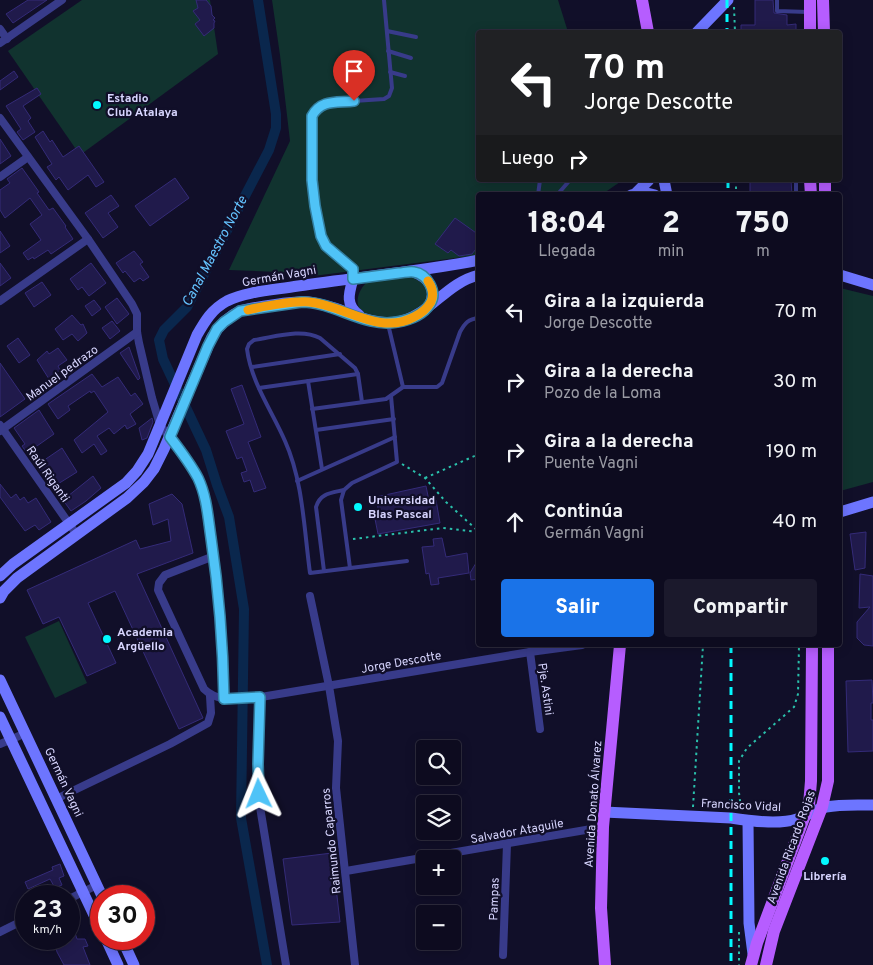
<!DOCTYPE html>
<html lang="es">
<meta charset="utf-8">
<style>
:root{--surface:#0d0b1f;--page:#1b192c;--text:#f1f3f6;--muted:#9a9ba4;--line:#2d2b3d;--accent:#1a73e8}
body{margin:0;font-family:Overpass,sans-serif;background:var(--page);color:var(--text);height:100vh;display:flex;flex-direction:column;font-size:19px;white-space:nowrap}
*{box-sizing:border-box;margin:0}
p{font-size:16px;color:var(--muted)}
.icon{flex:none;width:28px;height:28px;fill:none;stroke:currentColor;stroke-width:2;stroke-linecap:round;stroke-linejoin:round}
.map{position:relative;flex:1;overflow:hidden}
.sheet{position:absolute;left:476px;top:192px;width:366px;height:455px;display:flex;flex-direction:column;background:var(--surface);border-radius:5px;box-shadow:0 2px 12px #0003,0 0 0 1px var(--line)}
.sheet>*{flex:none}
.hud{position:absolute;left:476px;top:30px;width:366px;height:152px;border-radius:5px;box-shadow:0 2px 12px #0003,0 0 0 1px var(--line);background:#202124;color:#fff;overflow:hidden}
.controls{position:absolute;left:416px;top:740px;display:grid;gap:10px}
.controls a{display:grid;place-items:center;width:45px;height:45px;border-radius:5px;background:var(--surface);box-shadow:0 2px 12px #0003,0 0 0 1px var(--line);font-size:25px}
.speed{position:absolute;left:15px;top:885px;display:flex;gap:10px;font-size:25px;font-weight:700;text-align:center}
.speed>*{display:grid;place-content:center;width:65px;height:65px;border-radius:50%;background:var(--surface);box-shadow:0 2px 12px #0003,0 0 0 1px var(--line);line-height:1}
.speed small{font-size:12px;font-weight:400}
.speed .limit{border:8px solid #d22;background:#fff;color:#111}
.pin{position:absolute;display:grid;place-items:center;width:42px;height:42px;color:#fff;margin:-51px -21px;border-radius:50% 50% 50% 0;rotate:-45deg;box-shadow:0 0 5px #0007}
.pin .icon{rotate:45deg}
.me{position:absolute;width:55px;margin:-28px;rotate:358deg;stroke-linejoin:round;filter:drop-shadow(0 0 4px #0008)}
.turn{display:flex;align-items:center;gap:18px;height:105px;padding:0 25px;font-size:22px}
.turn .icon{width:65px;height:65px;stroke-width:2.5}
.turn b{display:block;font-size:35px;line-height:42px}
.then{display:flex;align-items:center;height:48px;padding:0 25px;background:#0003;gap:10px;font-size:19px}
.eta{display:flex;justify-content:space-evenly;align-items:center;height:85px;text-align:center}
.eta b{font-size:30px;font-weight:800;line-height:35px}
.cta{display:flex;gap:10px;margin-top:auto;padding:10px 25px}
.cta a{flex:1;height:58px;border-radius:5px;background:var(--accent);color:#fff;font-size:20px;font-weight:800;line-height:58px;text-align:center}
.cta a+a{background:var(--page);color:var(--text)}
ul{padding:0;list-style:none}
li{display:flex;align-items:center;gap:15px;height:70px;padding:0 25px}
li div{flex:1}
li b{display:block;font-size:19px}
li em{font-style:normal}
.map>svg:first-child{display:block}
</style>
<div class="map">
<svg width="873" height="965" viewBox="0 0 873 965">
<rect width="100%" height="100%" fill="#110f29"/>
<!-- green -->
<g fill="#11332f">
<path d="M82 0H210L218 54 80 155 8 51Z"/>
<path d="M272 0H558L568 32H479V180H626L620 182 601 195H479V255L313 276V272L304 273 229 270 290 141 280 55Z"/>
<path d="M412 276 420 277 429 289 427 302C422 306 417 312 411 314 402 317 377 321 368 316 353 309 356 293 366 283Z"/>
<path d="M840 288 873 296V482L840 491Z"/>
<path d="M59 621 87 683 55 698 25 637Z"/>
</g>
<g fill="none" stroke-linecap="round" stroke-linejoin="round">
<!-- canal -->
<path stroke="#0a274d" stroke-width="10" d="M258 0 276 114V128L269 150 187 307 164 330 159 340 163 359 206 450 217 485 229 517 244 609 241 818 267 965"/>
</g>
<!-- building -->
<g fill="#201a4b" stroke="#342b78">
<path d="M28 0H47L13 23 6 14Z"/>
<path d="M196 0H206L211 6 212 15 215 18 213 20 215 21 214 23V28L204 36 195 24 200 20 193 11 198 8Z"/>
<path d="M755 0H773L774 13 787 15V25L796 24V32H741V25H755Z"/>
<path d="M14 71 18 77 0 90V81Z"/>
<path d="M37 88 41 94 23 106 31 118 28 121 35 132 23 140 17 132 21 129 6 106Z"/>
<path d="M43 131 50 142 52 140 63 157 79 146 104 182 96 187 88 175 68 190 59 177 56 180 47 167 52 164 35 137Z"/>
<path d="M0 139 11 156 0 164Z"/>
<path d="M22 168 39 192 37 193 49 210 53 208 66 226 65 227 73 239 51 254 48 250 34 259 33 257 28 260 23 253 41 240 30 224 42 215 30 198 5 218 0 210V190L10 183 7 179Z"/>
<path d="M175 178 189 198 150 226 135 206Z"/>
<path d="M750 180H791L792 195H750Z"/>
<path d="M111 195 119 206 108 213 118 227 103 238 85 213Z"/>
<path d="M455 218 479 235V245L472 254 459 256 451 250 448 253 435 244Z"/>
<path d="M0 231 10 246 0 253Z"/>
<path d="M134 251 143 262 140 264 149 277 143 281 140 278 134 282 125 271 123 273 116 263Z"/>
<path d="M0 263 11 278 0 286Z"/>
<path d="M91 263 106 283 89 296 82 287 78 290 70 279Z"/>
<path d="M42 282 51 295 34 307 25 293Z"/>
<path d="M117 298 129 314 117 324 105 307Z"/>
<path d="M94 300 101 309 92 316 85 306Z"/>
<path d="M72 315 81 325 83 324 87 333 78 341 72 334 63 340 55 329Z"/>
<path d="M112 321 120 331 110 339 102 328Z"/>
<path d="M18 338 30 355 19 363 7 346Z"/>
<path d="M129 347 140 378 138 380 120 353Z"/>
<path d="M58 348 67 360 58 366 60 370 49 379 37 360 47 351 49 354Z"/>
<path d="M0 363 25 399 0 417Z"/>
<path d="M92 374 102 387 118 377 131 396 135 393 143 404 130 414 136 424 127 429 125 425 114 434 109 428 97 436 107 451 101 455 94 444 82 453 74 440 108 412 94 391 91 393 90 391 68 406 70 410 58 419 48 404Z"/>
<path d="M242 385 261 437 248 442 266 488 254 492 250 480 244 482 241 473 247 471 242 457 237 459 226 431 244 424 231 389Z"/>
<path d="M39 410 54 434 27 453 22 446 25 444 14 428Z"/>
<path d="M152 418 153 422 147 438 142 440 139 428Z"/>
<path d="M62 448 77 472 53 487 37 465Z"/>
<path d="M93 476 101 488 86 501 71 511 63 500Z"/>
<path d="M0 484 11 498 16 494 20 500 24 497 28 503 36 498 51 522 39 530 35 525 25 531 0 497Z"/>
<path d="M426 486 429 501 436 500 440 523 378 534 374 514 379 513 376 497Z"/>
<path d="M172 494 182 504 193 553 137 574 203 718 179 729 115 591 88 603 116 663 87 676 59 617 43 624 27 590 136 540 140 549 171 541 168 519 153 525 149 504Z"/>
<path d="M866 532 865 568 855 570 850 534Z"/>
<path d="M442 538 446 557 467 553 469 573 438 578 439 584 431 585 429 573 426 574 422 547 434 546 433 539Z"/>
<path d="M479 558V579L471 580 470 573Z"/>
<path d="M860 574 873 576V646L864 645 857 638V622L870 607 859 608Z"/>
<path d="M872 680 873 703H871V720H873V751L848 752 846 681Z"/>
<path d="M332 853 340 922 292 925 283 859Z"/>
<path d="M60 864 64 876 59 878 62 885 55 888 50 879 28 889 25 882 53 870 52 867Z"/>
<path d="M70 918 77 939H85L88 946 83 947 90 965H64L57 952 54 939H69V919Z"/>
</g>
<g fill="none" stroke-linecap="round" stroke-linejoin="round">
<!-- path -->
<g stroke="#2ac0ab" stroke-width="2" stroke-dasharray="2.5 4" stroke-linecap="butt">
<path d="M734 7 735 32"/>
<path d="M736 180V195"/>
<path d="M402 464 425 478 446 502 478 531"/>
<path d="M425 478 479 454"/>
<path d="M353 539 443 528 479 532"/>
<path d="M693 807 703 645"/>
<path d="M741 808 739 793V761L747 748 794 707 798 694 799 645"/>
<path d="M739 932V965"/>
</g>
<!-- lane -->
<g stroke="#383b8a" stroke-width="4">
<path d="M777 0V11L808 12"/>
<path d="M387 31 416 37"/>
<path d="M388 51 411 58"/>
<path d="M390 72 405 76"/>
<path d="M796 180V195"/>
<path d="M538 195 540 180"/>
<path d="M557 195 570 180"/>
<path d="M354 277 353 269C345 260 334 255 326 246 309 227 312 143 312 116L316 109 323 103 384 99 389 96 392 88 384 0"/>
<path d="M388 324 403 387"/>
<path d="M252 367 340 354"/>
<path d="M308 381 322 469"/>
<path d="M259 388 358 374"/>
<path d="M362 402 358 374 355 368 320 338C301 328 275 337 254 340L249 344 247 349C251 382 272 411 285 441 303 481 304 529 310 573L407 561"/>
<path d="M312 409 386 399 403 387H437L442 383 460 332C465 323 468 319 479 318"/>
<path d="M316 430 394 419"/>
<path d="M297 481 395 437"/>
<path d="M350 568 341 500 344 490 352 483 397 462 391 396"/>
<path d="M324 571 316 507C320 493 331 493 344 490"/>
</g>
<!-- street -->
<g stroke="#383b8a" stroke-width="8">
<path d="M0 29 7 39"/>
<path d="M0 43 62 0"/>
<path d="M0 118 88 239 132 304 137 314V332L139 343 152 398 160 425 187 460 198 479 204 498 218 597 223 649 224 699"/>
<path d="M0 177 28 157"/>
<path d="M0 301 88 239"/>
<path d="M0 425 77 535"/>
<path d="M0 431 137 332"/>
<path d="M214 556 165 575 159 583 158 590 204 689C219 704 241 698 261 697L530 652 582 645"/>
<path d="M310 596 329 686 338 741 336 788 355 965"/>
<path d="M530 652 540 729"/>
<path d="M261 697 257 781 260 807 286 965"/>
<path d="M0 744 26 733"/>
<path d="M56 799 170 744 208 723 211 713 210 696"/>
<path d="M346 871 603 827"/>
<path d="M69 899 97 885"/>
<path d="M0 932 26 919"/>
<path d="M503 955 507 844"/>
</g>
<!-- secondary -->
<g stroke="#6d75ff" stroke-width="11">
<path d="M697 32 728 0"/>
<path d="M664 180 667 195"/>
<path d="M636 193 649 180"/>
<path d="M631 195 643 192 655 195"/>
<path d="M414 272C428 278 437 288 430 304"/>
<path d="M840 275 873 285"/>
<path d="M353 279C349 293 345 305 359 315"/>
<path d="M840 512 873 502"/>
<path d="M0 576 13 564 126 483 137 471 148 454 197 335C205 321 212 309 227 301 247 291 275 290 298 286 358 277 419 272 479 260"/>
<path d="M0 598 4 591 17 578 127 498 144 482 154 469 164 449 212 337C219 326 228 316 240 311 253 307 295 301 308 302 316 303 324 305 331 307 353 313 373 326 397 322 429 317 445 283 479 275"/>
<path d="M0 680 102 896"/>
<path d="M0 717 101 930"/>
<path d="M604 812 731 818C750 821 778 825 797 819 807 816 816 809 826 807 841 804 858 805 873 805"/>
<path d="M748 821 749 923 753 954"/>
<path d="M106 939 118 965"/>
<path d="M122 939 134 965"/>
</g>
<!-- primary -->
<g stroke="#b65dff" stroke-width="12">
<path d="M642 0 648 32"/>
<path d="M823 0 824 32"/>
<path d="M810 32V0"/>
<path d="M810 180 811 195"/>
<path d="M825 180V195"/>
<path d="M605 965 601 908 603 827 620 645"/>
<path d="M751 965 757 943 809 805 811 781 812 645"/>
<path d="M766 965 774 931 822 807 828 781V645"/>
</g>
<!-- rail -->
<g stroke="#02f9ff" stroke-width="3" stroke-dasharray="8 6" stroke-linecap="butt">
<path d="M727 0V32"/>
<path d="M728 180V195"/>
<path d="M731 645V965"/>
</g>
</g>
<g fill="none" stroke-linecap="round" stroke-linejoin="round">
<!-- route casing -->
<g stroke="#337fa1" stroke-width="12">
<path id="route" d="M259 794 258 764 260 697 224 699C223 645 219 592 211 538 208 518 207 497 198 478 190 463 180 450 170 437L208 346 217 329 224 322 240 311 302 302C335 302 364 328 397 322 409 320 423 315 430 304 438 292 427 274 414 272 409 271 403 273 399 273 384 275 368 277 353 279V269L326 246 321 236 315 206 312 180V116C321 99 337 103 354 101"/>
</g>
<!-- route -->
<use href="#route" stroke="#4fc3f7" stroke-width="9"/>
<!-- slow -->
<path stroke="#f59e0b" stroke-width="9" d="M248 310C264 306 293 301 309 302 344 305 379 336 414 317 420 314 427 309 431 302 434 295 432 287 428 281"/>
</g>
<!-- markers -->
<g fill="#02f9ff" stroke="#110f29" stroke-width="2">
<circle cx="97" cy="105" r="5"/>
<circle cx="358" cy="507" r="5"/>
<circle cx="107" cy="639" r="5"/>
<circle cx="825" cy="861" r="5"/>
</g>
<g text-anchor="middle" stroke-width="4.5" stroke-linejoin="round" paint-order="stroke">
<!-- poi labels -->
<g font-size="12" font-weight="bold" fill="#d8d6ff" stroke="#110f29" text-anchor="start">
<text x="107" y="102">Estadio<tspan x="107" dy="14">Club Atalaya</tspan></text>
<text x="368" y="504">Universidad<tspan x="368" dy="14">Blas Pascal</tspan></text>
<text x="117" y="636">Academia<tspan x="117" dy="14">Argüello</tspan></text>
<text x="825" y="880" text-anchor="middle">Librería</text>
</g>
<!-- street labels -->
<g font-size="12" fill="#d8d6ff" stroke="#110f29">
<text transform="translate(279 276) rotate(-10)" y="4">Germán Vagni</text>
<text transform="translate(62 373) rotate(-36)" y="4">Manuel pedrazo</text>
<text transform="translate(48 474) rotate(55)" y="4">Raúl Riganti</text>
<text transform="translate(401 662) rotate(-10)" y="4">Jorge Descotte</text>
<text transform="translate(546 689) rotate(82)" y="4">Pje. Astini</text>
<text transform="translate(64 782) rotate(65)" y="4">Germán Vagni</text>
<text transform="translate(593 804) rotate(-86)" y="4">Avenida Donato Álvarez</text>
<text transform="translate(741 805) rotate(3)" y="4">Francisco Vidal</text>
<text transform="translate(517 831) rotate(-10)" y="4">Salvador Ataguile</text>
<text transform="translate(331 841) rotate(-96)" y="4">Raimundo Caparros</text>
<text transform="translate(791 847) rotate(-70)" y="4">Avenida Ricardo Rojas</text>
<text transform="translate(494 899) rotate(-88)" y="4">Pampas</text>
</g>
<!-- water labels -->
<g font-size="14" font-style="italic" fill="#64c3ff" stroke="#110f29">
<text transform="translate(214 251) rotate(-62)" y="5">Canal Maestro Norte</text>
</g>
</g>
</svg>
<div class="controls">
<a><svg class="icon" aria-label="search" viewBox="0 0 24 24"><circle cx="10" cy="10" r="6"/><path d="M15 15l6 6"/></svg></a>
<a><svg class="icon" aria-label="layers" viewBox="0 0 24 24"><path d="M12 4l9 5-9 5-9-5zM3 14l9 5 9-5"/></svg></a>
<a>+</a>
<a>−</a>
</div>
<div class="speed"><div>23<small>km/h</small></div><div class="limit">30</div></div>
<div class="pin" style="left:354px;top:101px;background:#d93025"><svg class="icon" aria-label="arrive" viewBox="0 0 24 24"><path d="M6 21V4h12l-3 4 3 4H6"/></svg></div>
<svg class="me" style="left:259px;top:794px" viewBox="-20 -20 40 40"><path d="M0-17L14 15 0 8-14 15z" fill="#4fc3f7" stroke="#fff" stroke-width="4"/></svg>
<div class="hud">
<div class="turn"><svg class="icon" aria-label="left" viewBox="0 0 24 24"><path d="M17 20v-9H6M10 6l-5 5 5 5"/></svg><div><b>70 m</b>Jorge Descotte</div></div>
<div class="then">Luego<svg class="icon" aria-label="right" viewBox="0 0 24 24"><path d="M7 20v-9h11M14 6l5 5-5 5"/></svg></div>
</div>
<section class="sheet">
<div class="eta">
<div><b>18:04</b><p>Llegada</p></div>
<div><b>2</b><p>min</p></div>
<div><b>750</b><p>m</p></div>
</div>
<ul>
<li><svg class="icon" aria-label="left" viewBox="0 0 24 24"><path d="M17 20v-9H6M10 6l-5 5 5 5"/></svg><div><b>Gira a la izquierda</b><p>Jorge Descotte</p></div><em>70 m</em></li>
<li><svg class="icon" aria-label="right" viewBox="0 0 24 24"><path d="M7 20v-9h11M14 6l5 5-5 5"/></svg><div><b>Gira a la derecha</b><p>Pozo de la Loma</p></div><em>30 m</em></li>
<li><svg class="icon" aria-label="right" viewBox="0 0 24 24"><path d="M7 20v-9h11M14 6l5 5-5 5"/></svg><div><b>Gira a la derecha</b><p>Puente Vagni</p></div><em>190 m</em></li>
<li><svg class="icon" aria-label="ahead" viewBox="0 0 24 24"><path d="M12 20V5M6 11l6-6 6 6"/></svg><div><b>Continúa</b><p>Germán Vagni</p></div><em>40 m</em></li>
</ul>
<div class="cta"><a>Salir</a><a>Compartir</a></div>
</section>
</div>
